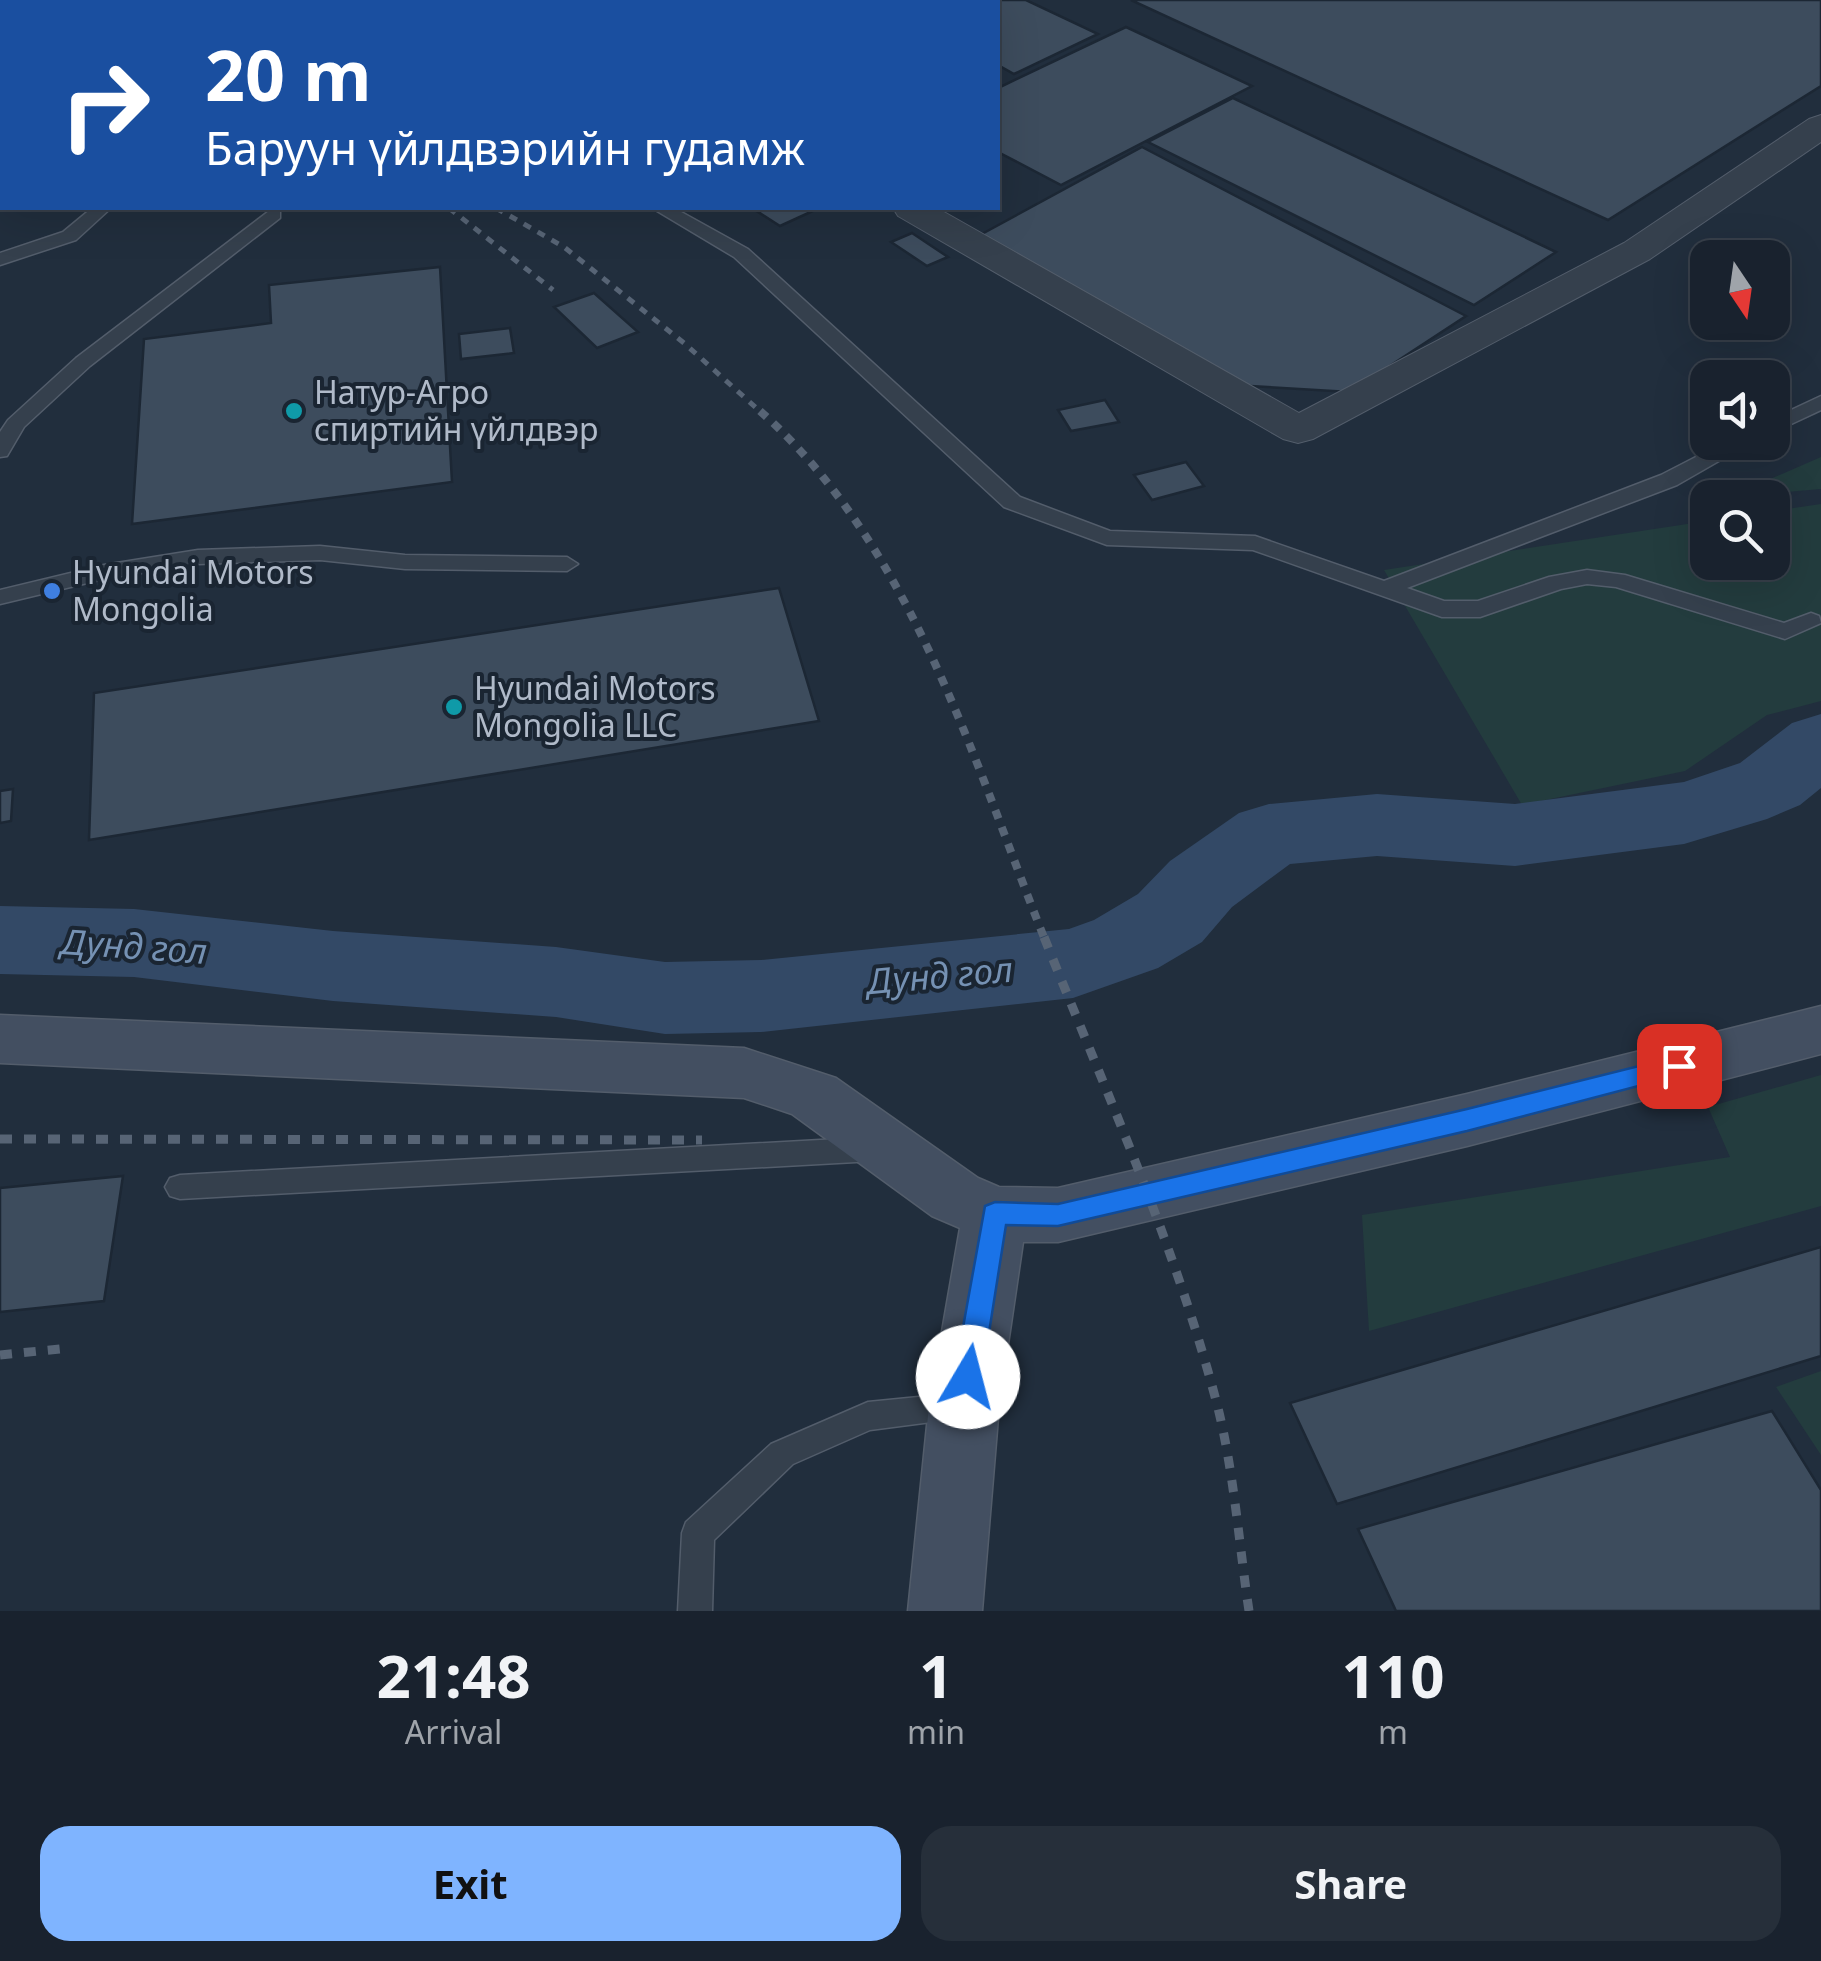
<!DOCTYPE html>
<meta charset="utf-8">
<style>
:root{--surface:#19222e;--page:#262f3a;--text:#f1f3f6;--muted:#9fa4aa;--line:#373f4a;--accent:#7fb4ff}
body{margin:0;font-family:"Noto Sans",sans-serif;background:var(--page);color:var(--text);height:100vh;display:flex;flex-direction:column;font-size:38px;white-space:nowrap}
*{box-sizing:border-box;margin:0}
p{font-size:32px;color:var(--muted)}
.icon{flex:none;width:55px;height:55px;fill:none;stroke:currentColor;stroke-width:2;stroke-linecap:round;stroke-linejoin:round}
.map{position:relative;height:1611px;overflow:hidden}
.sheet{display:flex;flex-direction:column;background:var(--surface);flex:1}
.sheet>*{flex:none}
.banner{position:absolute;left:0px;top:0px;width:1000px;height:210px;box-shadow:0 10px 40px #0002,0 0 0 2px var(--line);background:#1a4fa0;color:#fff;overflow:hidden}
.needle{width:65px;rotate:167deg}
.tools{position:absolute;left:1690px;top:240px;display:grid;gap:20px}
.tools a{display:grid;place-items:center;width:100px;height:100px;border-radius:20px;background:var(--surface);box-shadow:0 10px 40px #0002,0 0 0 2px var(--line);font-size:50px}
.pin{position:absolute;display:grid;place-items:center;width:85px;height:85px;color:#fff;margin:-42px;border-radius:20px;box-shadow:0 5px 15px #0006}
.me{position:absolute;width:110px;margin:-55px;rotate:8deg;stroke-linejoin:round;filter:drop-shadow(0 0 8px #0008)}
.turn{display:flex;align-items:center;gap:35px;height:210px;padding:0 40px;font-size:45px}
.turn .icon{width:130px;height:130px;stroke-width:2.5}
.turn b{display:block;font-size:70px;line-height:85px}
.eta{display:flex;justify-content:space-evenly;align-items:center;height:170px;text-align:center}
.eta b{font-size:60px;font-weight:700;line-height:70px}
.action{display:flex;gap:20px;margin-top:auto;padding:20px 40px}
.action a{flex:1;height:115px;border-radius:30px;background:var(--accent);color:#111;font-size:40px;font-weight:700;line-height:115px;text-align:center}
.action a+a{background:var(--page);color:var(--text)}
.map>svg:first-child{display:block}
</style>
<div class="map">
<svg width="1821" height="1611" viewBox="0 0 1821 1611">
<rect width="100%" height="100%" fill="#212e3d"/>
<!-- green -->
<g fill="#233c3e">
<path d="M1821 457V489L1729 497Z"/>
<path d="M1821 504V701L1767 715 1685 771 1522 805 1384 570 1707 521 1708 562H1772L1773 511Z"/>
<path d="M1821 1075V1206L1369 1331 1362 1215 1730 1157 1708 1107Z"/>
<path d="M1821 1371V1455L1776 1387Z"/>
</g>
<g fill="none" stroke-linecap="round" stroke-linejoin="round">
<!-- river -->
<path fill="#334966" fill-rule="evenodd" d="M1821 714V788L1800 805 1767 819 1684 844 1515 866 1377 856 1290 864 1232 907 1202 942 1158 968 1073 998 761 1032 665 1034 556 1017 333 1001 134 977 0 974V906L134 909 333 931 556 947 665 962 761 960 1069 929 1094 920 1138 894 1170 861 1239 813 1269 804 1377 794 1515 804 1684 782 1740 763 1792 723Z"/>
</g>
<!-- building -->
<g fill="#3d4c5d" stroke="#1c2734" stroke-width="2.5">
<path d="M866 0H1026L1098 34 1014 74 998 65V2Z"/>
<path d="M1131 0H1821V86L1608 220Z"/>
<path d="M1126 27 1252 86 1061 185 998 152V88Z"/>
<path d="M1233 98 1556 252 1474 305 1148 142Z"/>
<path d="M1142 147 1466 316 1350 392 1233 385 980 235Z"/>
<path d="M769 208H812L815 210 780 226 758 212Z"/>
<path d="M912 233 948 257 927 266 891 242Z"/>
<path d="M440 267 452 482 132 524 144 339 271 323 269 285Z"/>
<path d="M594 293 638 332 597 348 554 307Z"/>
<path d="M510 328 514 353 461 359 459 334Z"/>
<path d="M1105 400 1119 422 1071 431 1058 410Z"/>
<path d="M1186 462 1204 486 1152 500 1134 475Z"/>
<path d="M779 588 819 721 89 840 94 693Z"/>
<path d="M13 789 11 821 0 823V791Z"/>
<path d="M123 1176 104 1301 0 1312V1188Z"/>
<path d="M1821 1247V1356L1337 1504 1290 1403Z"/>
<path d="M1772 1411 1821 1490V1611H1396L1358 1529Z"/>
</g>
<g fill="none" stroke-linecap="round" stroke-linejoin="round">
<!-- lane casing -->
<g stroke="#535d6b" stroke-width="3">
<g id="lane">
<rect x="0" y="89" width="2" height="10"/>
<path d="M92 208H111L76 240 0 265V253L63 232Z"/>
<path d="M273 208 280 210V218L90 366 24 427 7 456 0 457V432L8 420 76 358Z"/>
<path d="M652 208H674L748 249 1020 497 1110 531 1255 536 1384 581 1661 475 1725 442H1752L1677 485 1407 588 1444 601H1478L1549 577 1587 570 1625 575 1784 623 1811 613 1819 616 1821 623 1785 639 1616 587 1587 584 1561 589 1480 617H1442L1253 550 1107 545 1004 507 734 257Z"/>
<path d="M1821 396V410L1772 433V419Z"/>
<path d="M320 546 405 555 567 557 578 564 567 571 405 569 320 560 198 564 104 579 0 604V590L104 565 198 550Z"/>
<path d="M874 1137 884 1141 888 1149 884 1157 874 1161 180 1199 170 1196 165 1187 170 1178 180 1175Z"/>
<path d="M959 1393 970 1397 975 1407 970 1417 870 1430 793 1464 714 1540 712 1611H678L682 1533 686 1522 771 1444 868 1402Z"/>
</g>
</g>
<!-- street casing -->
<g stroke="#535d6b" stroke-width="2">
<path id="street" d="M1821 115V142L1650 259 1313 439 1298 443 1283 439 898 216 893 208H937L1299 413 1624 243 1809 119Z"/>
</g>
<!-- secondary casing -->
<g stroke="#535d6b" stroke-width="3">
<path id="secondary" d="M1821 1006V1054L1467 1146 1058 1242H1023L999 1406 982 1611H908L929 1406 960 1228 932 1216 792 1114 744 1098 0 1063V1015L744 1048 836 1078 978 1178 999 1187 1058 1188 1467 1094Z"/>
</g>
<!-- lane -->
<use href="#lane" fill="#35404d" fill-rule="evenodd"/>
<!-- street -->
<use href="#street" fill="#35404d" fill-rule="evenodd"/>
<!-- secondary -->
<use href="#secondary" fill="#434f61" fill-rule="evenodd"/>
<!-- rail-far2 -->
<g stroke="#576475" stroke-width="5" stroke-dasharray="8 8" stroke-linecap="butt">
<path d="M449 208 553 290"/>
<path d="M496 208 564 247 684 343 763 414"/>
</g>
<!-- rail-far1 -->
<path stroke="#576475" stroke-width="8" stroke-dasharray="9 9" stroke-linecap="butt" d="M760 411C912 546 972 757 1045 940"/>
<!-- rail -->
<g stroke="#576475" stroke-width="9" stroke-dasharray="12 12" stroke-linecap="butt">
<path d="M1044 937C1106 1092 1176 1246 1218 1408 1234 1473 1239 1544 1249 1611"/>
<path d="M0 1139 702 1140"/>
<path d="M0 1355 69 1348"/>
</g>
</g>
<!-- route -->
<path fill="#1a73e8" stroke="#114b97" stroke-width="2.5" d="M1679 1056 1688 1059 1692 1066 1688 1073 1467 1131 1058 1226 1006 1225 982 1377 978 1386 968 1390 958 1386 954 1377 985 1206 995 1202 1058 1204 1467 1109Z"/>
<!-- markers -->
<g fill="#0f9aa8" stroke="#1a2532" stroke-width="4">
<circle cx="294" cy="411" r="10"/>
<circle cx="454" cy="707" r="10"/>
</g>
<circle fill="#3f7fe0" stroke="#1a2532" stroke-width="4" cx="52" cy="591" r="10"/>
<g text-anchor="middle" stroke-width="8" stroke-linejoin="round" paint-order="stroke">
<!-- poi labels -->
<g font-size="32" fill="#b0bac9" stroke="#1a2532" text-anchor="start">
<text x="314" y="404">Натур-Агро<tspan x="314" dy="37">спиртийн үйлдвэр</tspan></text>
<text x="72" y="584">Hyundai Motors<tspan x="72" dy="37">Mongolia</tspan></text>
<text x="474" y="700">Hyundai Motors<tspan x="474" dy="37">Mongolia LLC</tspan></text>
</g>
<!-- water labels -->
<g font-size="35" font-style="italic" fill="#7591b3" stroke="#1a2532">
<text transform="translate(134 947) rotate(4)" y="12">Дунд гол</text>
<text transform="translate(940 976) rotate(-5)" y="12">Дунд гол</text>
</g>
</g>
</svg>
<div class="tools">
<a><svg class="needle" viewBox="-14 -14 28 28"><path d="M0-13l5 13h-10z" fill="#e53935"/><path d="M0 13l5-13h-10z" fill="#9fa4aa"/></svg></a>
<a><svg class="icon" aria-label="sound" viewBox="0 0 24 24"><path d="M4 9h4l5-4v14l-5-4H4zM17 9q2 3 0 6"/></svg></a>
<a><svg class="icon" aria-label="search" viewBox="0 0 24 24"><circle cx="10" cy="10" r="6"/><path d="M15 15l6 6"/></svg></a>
</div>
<div class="pin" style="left:1679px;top:1066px;background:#d93025"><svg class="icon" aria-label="arrive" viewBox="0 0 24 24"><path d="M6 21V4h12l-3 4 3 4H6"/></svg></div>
<svg class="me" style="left:968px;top:1377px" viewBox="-20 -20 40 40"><circle r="19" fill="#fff"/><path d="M0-13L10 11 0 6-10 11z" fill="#1a73e8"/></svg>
<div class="banner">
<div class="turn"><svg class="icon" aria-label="right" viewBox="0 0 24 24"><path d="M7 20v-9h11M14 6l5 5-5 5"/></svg><div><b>20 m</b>Баруун үйлдвэрийн гудамж</div></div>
</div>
</div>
<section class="sheet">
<div class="eta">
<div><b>21:48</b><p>Arrival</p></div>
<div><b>1</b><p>min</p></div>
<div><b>110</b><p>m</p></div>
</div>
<div class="action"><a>Exit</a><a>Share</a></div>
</section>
